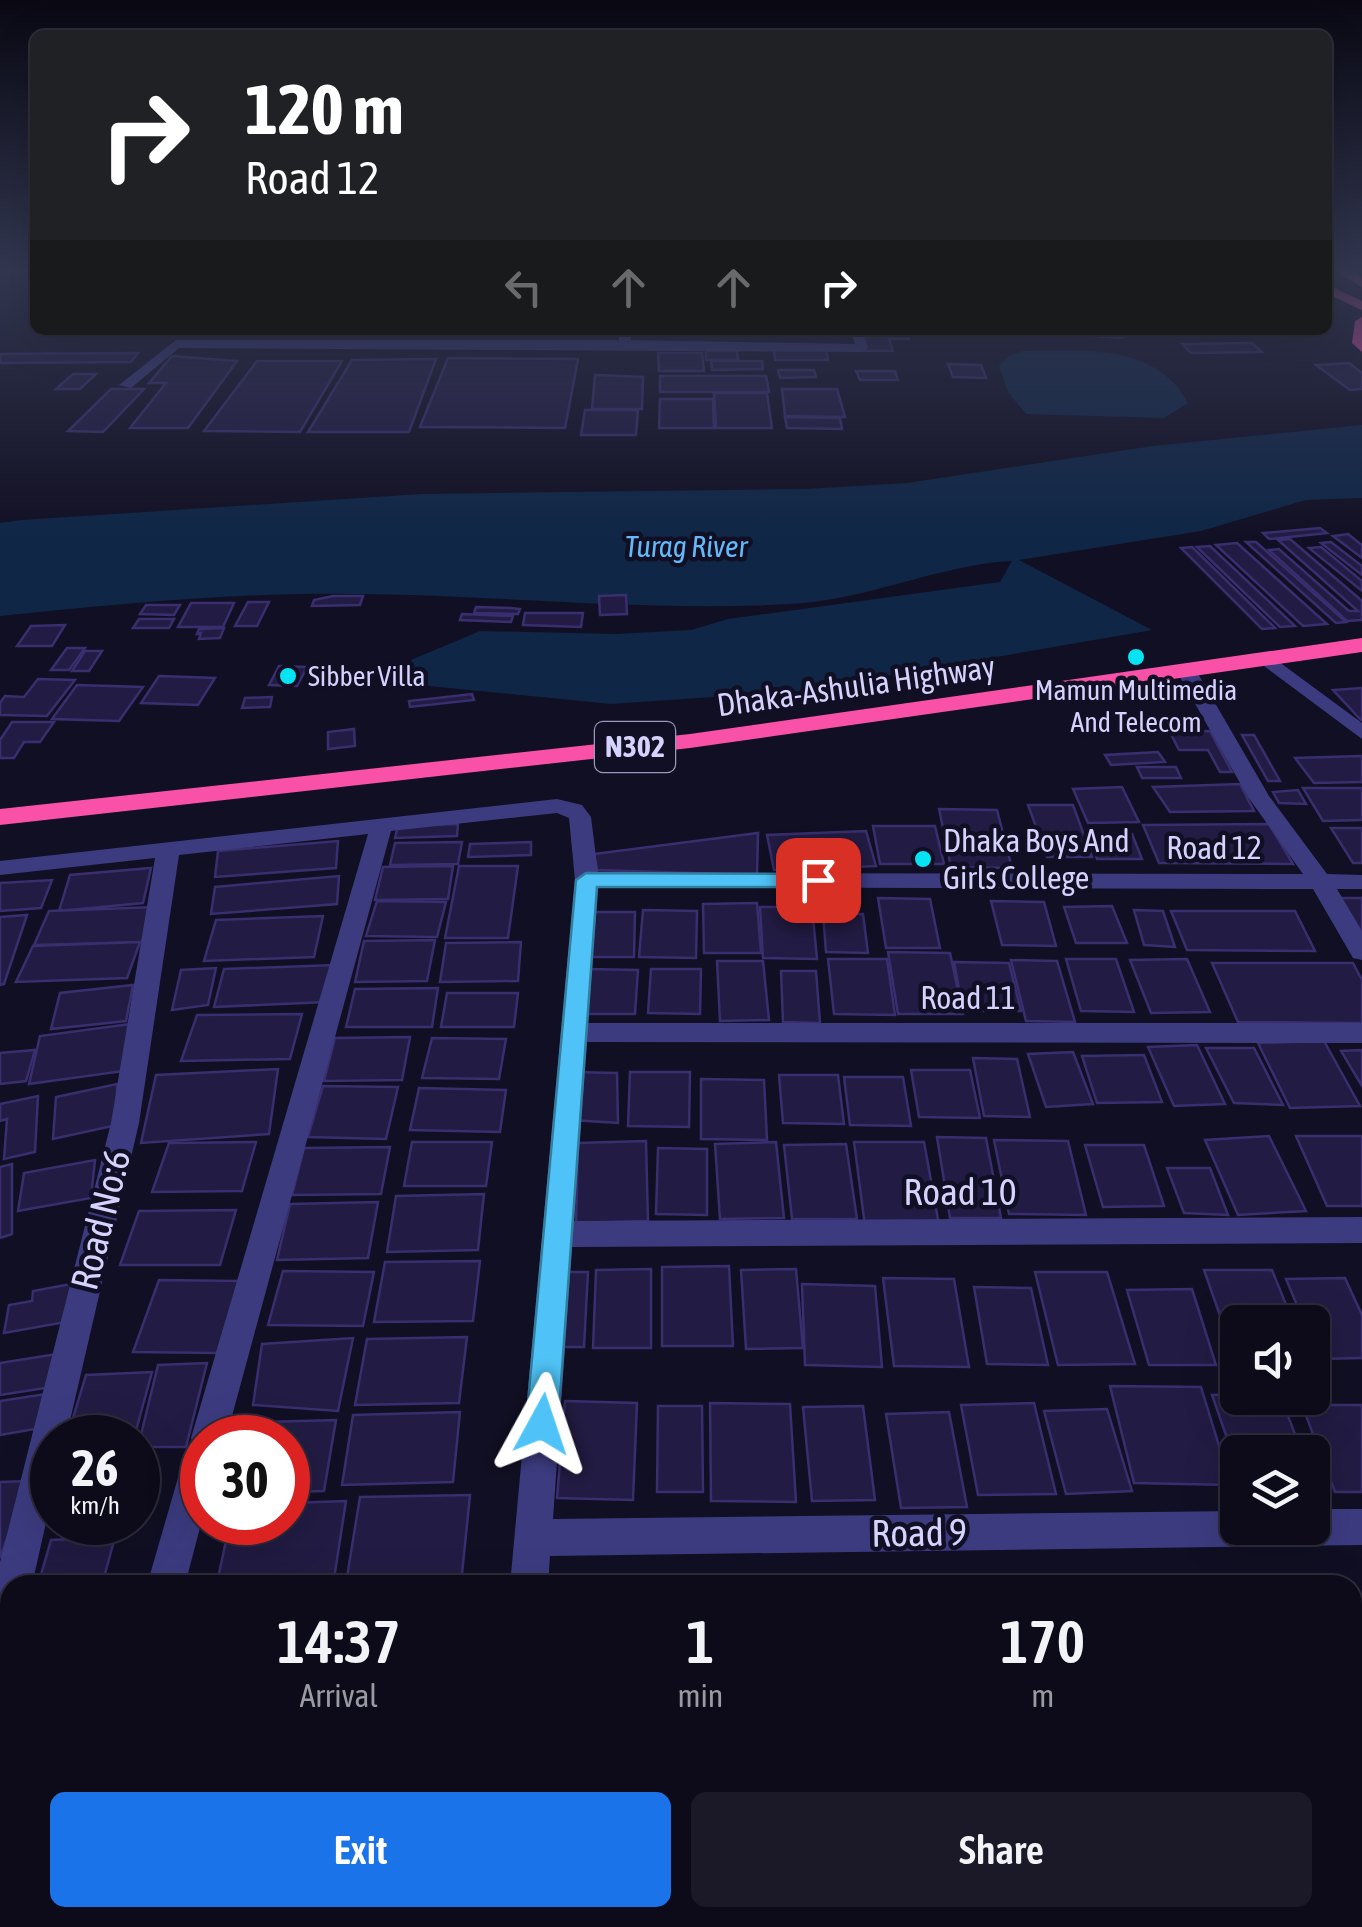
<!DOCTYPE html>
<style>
:root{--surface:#0d0b1a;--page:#1b1927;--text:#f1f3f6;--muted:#9a9ba2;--line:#2d2b39;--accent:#1a73e8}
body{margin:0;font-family:"Asap Condensed",sans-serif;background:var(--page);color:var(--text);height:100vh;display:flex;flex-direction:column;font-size:38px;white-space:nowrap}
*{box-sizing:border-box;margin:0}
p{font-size:32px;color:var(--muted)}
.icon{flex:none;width:55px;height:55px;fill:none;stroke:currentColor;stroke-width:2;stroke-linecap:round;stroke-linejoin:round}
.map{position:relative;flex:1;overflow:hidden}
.details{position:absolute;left:0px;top:1575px;width:1362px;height:352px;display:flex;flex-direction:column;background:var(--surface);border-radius:30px 30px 0 0;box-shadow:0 10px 40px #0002,0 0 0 2px var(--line)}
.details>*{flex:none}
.hud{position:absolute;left:30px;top:30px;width:1302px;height:305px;border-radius:15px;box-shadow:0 10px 40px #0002,0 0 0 2px var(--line);background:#202124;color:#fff;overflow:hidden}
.tools{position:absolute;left:1220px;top:1305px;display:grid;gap:20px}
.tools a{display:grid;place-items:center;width:110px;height:110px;border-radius:15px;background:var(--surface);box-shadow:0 10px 40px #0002,0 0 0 2px var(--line);font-size:50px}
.speed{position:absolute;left:30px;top:1415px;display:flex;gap:20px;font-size:50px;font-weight:700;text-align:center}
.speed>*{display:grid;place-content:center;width:130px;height:130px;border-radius:50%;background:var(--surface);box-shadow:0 10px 40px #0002,0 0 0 2px var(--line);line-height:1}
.speed small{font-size:25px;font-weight:400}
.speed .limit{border:15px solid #d22;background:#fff;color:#111}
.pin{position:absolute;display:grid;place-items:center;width:85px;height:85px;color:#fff;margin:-42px;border-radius:20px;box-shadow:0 5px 15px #0006}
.me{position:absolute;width:110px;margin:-55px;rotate:5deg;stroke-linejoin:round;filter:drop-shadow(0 0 8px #0008)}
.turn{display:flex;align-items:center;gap:35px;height:210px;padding:0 50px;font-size:45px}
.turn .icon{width:130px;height:130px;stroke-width:2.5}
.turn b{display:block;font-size:70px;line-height:85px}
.lanes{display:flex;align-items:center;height:95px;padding:0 50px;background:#0003;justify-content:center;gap:50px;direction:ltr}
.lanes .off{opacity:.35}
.eta{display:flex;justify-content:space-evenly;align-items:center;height:170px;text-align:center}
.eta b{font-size:60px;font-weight:600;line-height:70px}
.primary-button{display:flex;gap:20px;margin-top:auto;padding:20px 50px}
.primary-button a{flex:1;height:115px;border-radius:15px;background:var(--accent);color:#fff;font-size:40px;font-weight:600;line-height:115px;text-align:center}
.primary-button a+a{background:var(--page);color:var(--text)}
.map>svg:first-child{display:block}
</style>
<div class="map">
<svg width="1362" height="1927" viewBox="0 0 1362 1927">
<rect width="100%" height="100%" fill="#110f23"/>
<!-- water -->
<g fill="#0f2646">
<path d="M1023 351C1081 350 1157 343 1188 403L1164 418 1026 414 1008 392 999 366 1009 356Z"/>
<path d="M1362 425V498L1306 500 1201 531 1019 560 1152 630 799 691 611 704 419 685 411 660 480 631 616 634 691 630 728 619 1000 582 1012 561C937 565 865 601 789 604 645 612 500 595 356 594 238 592 118 604 0 616V523L22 520 421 494 806 489 907 483 1153 446Z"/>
</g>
<!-- building -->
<g fill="#221b43" stroke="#392e6e" stroke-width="2.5">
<path d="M859 330H887L888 334H907L909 339H889L893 351H864Z"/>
<path d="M1069 330H1139L1121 338 1071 334Z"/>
<path d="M1252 343 1262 352 1191 353 1182 344Z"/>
<path d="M774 349H826L828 360H775Z"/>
<path d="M706 351H737L738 360H706Z"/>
<path d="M138 353 131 362 0 363V354Z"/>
<path d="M658 353H702L704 371H659Z"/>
<path d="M172 356 237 361 188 428H130L166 383H149Z"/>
<path d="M448 358 578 359 565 428 420 427Z"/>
<path d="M436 359 409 432H308L352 360Z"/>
<path d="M257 361H342L300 432 204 431Z"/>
<path d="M711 361H762L763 369 712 370Z"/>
<path d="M1349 363 1362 373V389L1350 390 1316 365Z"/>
<path d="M948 364 981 365 986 378 953 377Z"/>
<path d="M778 370H814L816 377 780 378Z"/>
<path d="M856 371H895L898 380H860Z"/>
<path d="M73 374H96L80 389H56Z"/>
<path d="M595 375 643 377 642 409H592Z"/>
<path d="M660 376H766L769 392H660Z"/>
<path d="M111 389H144L103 432 68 431Z"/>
<path d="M782 389H837L845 417 785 416Z"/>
<path d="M714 393H767L772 428H716Z"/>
<path d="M660 399H713L714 428H659Z"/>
<path d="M585 410H638L636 435H581Z"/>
<path d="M785 417 840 418 842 429 787 428Z"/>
<path d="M1320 528 1327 533 1269 539 1263 533Z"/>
<path d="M1348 534 1362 545V558L1333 536Z"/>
<path d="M1290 539 1362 601V620L1347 621 1269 550 1279 549 1349 611H1358L1278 540Z"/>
<path d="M1246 542H1256L1346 622 1336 623Z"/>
<path d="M1331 542 1362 566V575L1321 543Z"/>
<path d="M1237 543 1327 624 1303 626 1216 545Z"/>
<path d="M1210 546 1295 626 1280 627 1197 547Z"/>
<path d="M1192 547 1275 628 1262 629 1181 548Z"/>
<path d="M1321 547 1362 581V591L1309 548Z"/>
<path d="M626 595 627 614 600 615 599 596Z"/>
<path d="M333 596H363L360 605 312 606 314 600Z"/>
<path d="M248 602H269L257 626H235Z"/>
<path d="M191 603H234L223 627H178Z"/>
<path d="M146 605H180L174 615 140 614Z"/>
<path d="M476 607 511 608 520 609 518 614 474 613Z"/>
<path d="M525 613H583L581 627 523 625Z"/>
<path d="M462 614 513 616 511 622 460 620Z"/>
<path d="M139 619H174L169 628H133Z"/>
<path d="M65 625 52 646H17L31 626Z"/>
<path d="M224 628 220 638 199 639 201 633 197 634 199 629Z"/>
<path d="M67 648H85L69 670H51Z"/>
<path d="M85 651H102L89 671H72Z"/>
<path d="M279 666 307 667 297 686 269 685Z"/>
<path d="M159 676 215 678 198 705 141 703Z"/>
<path d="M38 679 75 680 47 716 0 715V703L5 696 24 697Z"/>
<path d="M77 685 143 687 119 721 52 719Z"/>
<path d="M1362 688V720H1361L1333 690Z"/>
<path d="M472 694 474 700 410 707 409 701Z"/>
<path d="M272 697 270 707 242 708 245 698Z"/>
<path d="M12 722H54L40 742H24L14 758H0V740Z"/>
<path d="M354 729 355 746 328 749V732Z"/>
<path d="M1210 731 1232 772H1220L1208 750H1179L1170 732Z"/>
<path d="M1242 735H1254L1280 781H1268Z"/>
<path d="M1158 752 1165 762 1111 765 1105 755Z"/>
<path d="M1362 756V782L1314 783 1295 758Z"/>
<path d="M1137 767H1176L1181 778H1142Z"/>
<path d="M1240 784 1254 811 1170 812 1153 787Z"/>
<path d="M1122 787 1139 822 1088 823 1073 789Z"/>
<path d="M1303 788H1362V820L1323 821Z"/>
<path d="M1298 790 1306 804 1279 803 1273 792Z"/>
<path d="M1028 805H1073L1092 857H1047Z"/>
<path d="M939 809 997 810 1012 868 951 867Z"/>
<path d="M458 824 457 836 395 838 398 826Z"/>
<path d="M1269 824 1293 864 1159 863 1143 825Z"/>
<path d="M873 826H935L944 864H880Z"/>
<path d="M1331 828H1362V863H1353Z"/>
<path d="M866 831 876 866 774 870 767 835Z"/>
<path d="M758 833 757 875 597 870 594 854Z"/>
<path d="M1088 834H1132L1142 859H1097Z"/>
<path d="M338 841 336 868 215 877 218 851Z"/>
<path d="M462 842 458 864 390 865 395 843Z"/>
<path d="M531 842V855L468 857 470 844Z"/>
<path d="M453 866 448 899 375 900 383 867Z"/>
<path d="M459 866H518L508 938H445Z"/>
<path d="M151 868 143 903 59 911 70 875Z"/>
<path d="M339 876 337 904 211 914 215 887Z"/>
<path d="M52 880 41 908 0 911V883Z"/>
<path d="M878 898 930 899 940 948H886Z"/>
<path d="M1341 898H1362V938Z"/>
<path d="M377 901 446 902 437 937 366 936Z"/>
<path d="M991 901 1044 902 1056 946 1002 945Z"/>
<path d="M757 903 761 953H704L703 904Z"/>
<path d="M1112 906 1127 943H1076L1064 907Z"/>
<path d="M154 907 142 942 34 945 49 911Z"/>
<path d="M760 907H812L817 959 763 958Z"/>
<path d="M643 910 697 911 696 958 639 957Z"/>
<path d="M1134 910 1163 911 1175 947 1144 945Z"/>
<path d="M1171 911H1295L1315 951 1187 950Z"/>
<path d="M590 912H635L634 957H587Z"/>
<path d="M823 913 863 914 868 953 826 952Z"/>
<path d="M27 915 4 984 0 985V917Z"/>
<path d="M323 916 314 957 204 961 216 920Z"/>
<path d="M435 940 427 981 355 982 364 941Z"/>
<path d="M140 942 127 978 16 982 33 946Z"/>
<path d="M521 942 518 981 440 982 446 943Z"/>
<path d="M888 952 950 953 963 1014H898Z"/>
<path d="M828 959H887L895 1015 834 1014Z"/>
<path d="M1066 959H1116L1134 1012 1081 1011Z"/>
<path d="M1187 959 1210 1012 1151 1013 1130 960Z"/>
<path d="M1011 960 1057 961 1075 1022 1026 1021Z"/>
<path d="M717 961H763L769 1020 720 1021Z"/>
<path d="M954 962 1009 963 1021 1011H963Z"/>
<path d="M1212 963H1353L1362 980V1023L1238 1022Z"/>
<path d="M334 965 326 1002 214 1007 224 969Z"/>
<path d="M216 968 208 1005 172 1010 181 970Z"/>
<path d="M587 969 638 970 635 1014H583Z"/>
<path d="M651 969H701L700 1014 648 1013Z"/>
<path d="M781 971H816L820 1023 783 1022Z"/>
<path d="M133 985 126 1021 51 1029 60 993Z"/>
<path d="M438 988 432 1027H346L355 989Z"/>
<path d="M447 993H518L514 1027H441Z"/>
<path d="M302 1014 290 1059 181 1061 197 1015Z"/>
<path d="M138 1023 131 1070 29 1084 40 1036Z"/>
<path d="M410 1037 402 1080 324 1081 335 1038Z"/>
<path d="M432 1038 506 1039 499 1079 422 1078Z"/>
<path d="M1324 1041 1360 1106 1290 1108 1258 1043Z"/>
<path d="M1197 1045 1225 1104 1174 1106 1148 1047Z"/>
<path d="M1206 1048H1254L1283 1105 1234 1103Z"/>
<path d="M35 1050 26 1081 0 1084V1053Z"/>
<path d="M1362 1050V1086L1341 1051Z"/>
<path d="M1073 1052 1093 1104 1046 1107 1028 1054Z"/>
<path d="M1144 1055 1162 1102 1097 1103 1082 1056Z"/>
<path d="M973 1058 1017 1059 1030 1117 984 1116Z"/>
<path d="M278 1069 269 1134 141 1143 156 1075Z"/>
<path d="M911 1070H970L980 1118 919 1117Z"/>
<path d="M575 1072 617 1073 618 1123 572 1120Z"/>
<path d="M630 1072H690L689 1127 628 1126Z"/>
<path d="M779 1075H838L844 1124 783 1123Z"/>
<path d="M844 1077H903L911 1126 850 1125Z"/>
<path d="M701 1079 764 1080 767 1140 701 1139Z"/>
<path d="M117 1084V1125L53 1139 56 1097Z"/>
<path d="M323 1086 398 1087 386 1139 308 1137Z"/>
<path d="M419 1088 506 1090 500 1132 410 1130Z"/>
<path d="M38 1096 35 1152 4 1159 7 1119 0 1121V1104Z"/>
<path d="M1269 1136 1306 1211 1238 1215 1205 1140Z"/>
<path d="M1296 1136H1362V1206H1327Z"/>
<path d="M937 1137 986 1138 1001 1218H950Z"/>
<path d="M994 1140 1068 1141 1086 1215 1009 1214Z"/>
<path d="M646 1141 648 1221 576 1223 578 1143Z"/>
<path d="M256 1142 242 1191 152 1192 169 1143Z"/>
<path d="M412 1142H492L486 1186H404Z"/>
<path d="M776 1142 784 1218 720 1219 715 1144Z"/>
<path d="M854 1142H924L939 1225 865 1226Z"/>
<path d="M846 1144 857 1219H792L784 1145Z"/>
<path d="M1085 1145H1144L1164 1206 1103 1207Z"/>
<path d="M390 1147 381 1194 292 1195 304 1148Z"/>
<path d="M658 1148 707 1149V1215L656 1214Z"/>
<path d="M95 1160 91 1198 18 1211 24 1173Z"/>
<path d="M12 1164V1234L0 1238V1167Z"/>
<path d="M1167 1168H1210L1228 1215 1184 1213Z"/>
<path d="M484 1194 478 1250 387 1252 396 1196Z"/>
<path d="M378 1202 368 1258 277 1260 290 1204Z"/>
<path d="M236 1210 220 1265H120L139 1211Z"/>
<path d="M480 1261 473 1321 374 1322 385 1262Z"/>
<path d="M729 1266 733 1346H662V1267Z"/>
<path d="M651 1269V1348H593L596 1270Z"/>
<path d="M796 1269 803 1348 746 1349 741 1270Z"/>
<path d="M1204 1270H1272L1293 1322H1238L1237 1364Z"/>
<path d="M283 1271 374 1272 363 1326 268 1325Z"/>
<path d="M562 1272H588L584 1347H557Z"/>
<path d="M1035 1272H1107L1135 1364 1058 1365Z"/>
<path d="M883 1278 954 1279 969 1367 894 1366Z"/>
<path d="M1345 1278 1362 1315V1358L1319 1359 1312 1343V1322H1304L1286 1279Z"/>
<path d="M159 1280 239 1281 217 1353 133 1352Z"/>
<path d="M71 1284 66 1322 4 1333 9 1305 32 1301 33 1291Z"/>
<path d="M802 1284 875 1286 882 1367 805 1365Z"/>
<path d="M974 1287 1031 1288 1048 1365 987 1364Z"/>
<path d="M1192 1289 1216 1365H1149L1127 1290Z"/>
<path d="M467 1337 459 1403 355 1405 367 1339Z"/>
<path d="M353 1338 338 1411 253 1405 262 1344Z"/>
<path d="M57 1354 52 1387 0 1395V1363Z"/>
<path d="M207 1363 186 1447H138L158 1365Z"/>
<path d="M152 1372 134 1438H67L86 1375Z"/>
<path d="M1110 1386 1201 1387 1231 1485 1134 1483Z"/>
<path d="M46 1394 41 1428 0 1435V1401Z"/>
<path d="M1238 1394V1398H1281L1302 1452H1238V1470L1212 1395Z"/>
<path d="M565 1401 637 1403 633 1500 557 1498Z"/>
<path d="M710 1403 790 1404 796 1502 711 1501Z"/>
<path d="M1034 1403 1056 1494 978 1495 961 1405Z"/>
<path d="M1302 1405H1362V1492H1335Z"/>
<path d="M658 1406H702L703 1492H657Z"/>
<path d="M863 1406 875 1500 812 1501 803 1407Z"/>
<path d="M1107 1409 1132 1491 1066 1494 1044 1411Z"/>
<path d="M460 1412 453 1482 342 1485 353 1415Z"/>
<path d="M949 1412 967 1507 901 1508 886 1414Z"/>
<path d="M336 1420 324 1491 288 1492V1438H225L228 1423Z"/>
<path d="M28 1481 0 1558V1482Z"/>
<path d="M470 1495 462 1574 347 1577 360 1497Z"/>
<path d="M346 1501 334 1579 217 1583 230 1522H288V1503Z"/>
<path d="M115 1537 102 1585H38L51 1540Z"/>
<path d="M459 1579V1585H354L355 1582Z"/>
<rect x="1352" y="1597" width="10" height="121"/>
<path d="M1352 1733 1362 1754V1879H1352Z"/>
<path d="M10 1748V1903H0V1778Z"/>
<path d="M114 1918H250L249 1926 112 1927Z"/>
<path d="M276 1918H395L394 1927H274Z"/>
</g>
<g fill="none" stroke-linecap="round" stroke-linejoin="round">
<!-- street -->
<g fill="#3c3b80" fill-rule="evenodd">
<path d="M620 330H632L631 340 855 344 850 330H862L868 348 862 352 179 348 131 388 119 385 176 340H619Z"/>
<path d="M1267 653 1362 723V739L1260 663V655Z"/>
<path d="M1187 666 1197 672 1269 796 1327 874 1362 875V889H1337L1362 931V960L1353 958 1313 889 598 887 588 1023H1362V1043L587 1042 574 1221 1362 1217V1243L572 1247 553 1519 1238 1511V1528H1312V1509H1362V1545L550 1556 548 1585H510L575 880 569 818 557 813 391 831 226 1438H202V1520L185 1585H147L184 1457 193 1444 191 1438 368 834 179 855 139 1123 66 1438H52V1496L32 1585H10V1652L0 1656V1562L111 1123 155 858 0 875V861L557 799 582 805 591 817 598 873 1303 874 1248 797 1177 672Z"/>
<path d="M50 1918H94L92 1927H48Z"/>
<path d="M480 1918H524L523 1927H479Z"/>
</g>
<!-- highway -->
<g fill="#f951a7" fill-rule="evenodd">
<path d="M1337 272H1352L1362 278V287Z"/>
<path d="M1328 285 1362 301V310L1328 294Z"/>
<path d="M1362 317V352L1352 343 1355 321Z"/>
<path d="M1362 638V652L690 748 0 825V809L690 734Z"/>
</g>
</g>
<!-- sky -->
<linearGradient id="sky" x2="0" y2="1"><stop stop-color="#090813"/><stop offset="0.5" stop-color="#323750"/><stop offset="1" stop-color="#323750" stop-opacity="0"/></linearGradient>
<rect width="1362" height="541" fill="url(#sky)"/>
<!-- route -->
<path fill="#4fc3f7" stroke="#337fa1" stroke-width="2.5" d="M586 873 818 874 829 880 818 887H597L558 1424 553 1434 542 1439 531 1434 526 1424 576 880Z"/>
<!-- markers -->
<g fill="#08e3f3" stroke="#110f23" stroke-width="4">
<circle cx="1136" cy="657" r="10"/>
<circle cx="288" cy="676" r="10"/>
<circle cx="923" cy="859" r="10"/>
</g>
<g text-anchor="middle" stroke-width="9" stroke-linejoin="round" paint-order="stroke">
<!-- far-poi labels -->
<g font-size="28" fill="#d5d2fd" stroke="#110f23" text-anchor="start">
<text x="308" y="686">Sibber Villa</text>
<text x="1136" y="700" text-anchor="middle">Mamun Multimedia<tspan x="1136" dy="32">And Telecom</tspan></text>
</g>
<!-- far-water labels -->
<g font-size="30" font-style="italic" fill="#63b9fa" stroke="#110f23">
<text x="686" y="557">Turag River</text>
</g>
<!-- shield labels -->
<rect fill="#110f23" stroke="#9a98bc" stroke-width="2.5" x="595" y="722" width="80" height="50" rx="8"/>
<g font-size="30" font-weight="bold" fill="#d5d2fd">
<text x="635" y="757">N302</text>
</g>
<!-- street labels -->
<g font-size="32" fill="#d5d2fd" stroke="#110f23">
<text transform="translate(856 686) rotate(-8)" y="11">Dhaka-Ashulia Highway</text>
<text x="1214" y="859">Road 12</text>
<text x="968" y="1009">Road 11</text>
</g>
<!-- poi labels -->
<g font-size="32" fill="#d5d2fd" stroke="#110f23" text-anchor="start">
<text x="943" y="852">Dhaka Boys And<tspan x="943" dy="37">Girls College</tspan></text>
</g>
<!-- near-street labels -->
<g font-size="38" fill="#d5d2fd" stroke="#110f23">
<text x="960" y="1205">Road 10</text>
<text transform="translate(101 1220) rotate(-76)" y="13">Road No:6</text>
<text transform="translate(919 1533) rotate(-1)" y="13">Road 9</text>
</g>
</g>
</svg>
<div class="tools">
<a><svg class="icon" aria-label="sound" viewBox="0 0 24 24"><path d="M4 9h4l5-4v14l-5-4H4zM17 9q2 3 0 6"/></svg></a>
<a><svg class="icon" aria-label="layers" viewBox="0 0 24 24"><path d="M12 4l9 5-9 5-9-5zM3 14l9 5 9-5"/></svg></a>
</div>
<div class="speed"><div>26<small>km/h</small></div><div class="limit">30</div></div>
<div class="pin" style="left:818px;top:880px;background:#d93025"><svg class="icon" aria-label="arrive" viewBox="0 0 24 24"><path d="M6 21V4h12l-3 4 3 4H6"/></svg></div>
<svg class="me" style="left:542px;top:1424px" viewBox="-20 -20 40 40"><path d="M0-17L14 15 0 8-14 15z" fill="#4fc3f7" stroke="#fff" stroke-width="4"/></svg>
<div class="hud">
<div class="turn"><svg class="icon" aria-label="right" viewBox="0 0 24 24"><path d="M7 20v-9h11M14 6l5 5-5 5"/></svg><div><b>120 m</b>Road 12</div></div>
<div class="lanes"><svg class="icon off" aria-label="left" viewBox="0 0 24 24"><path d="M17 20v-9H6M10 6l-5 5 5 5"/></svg><svg class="icon off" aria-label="ahead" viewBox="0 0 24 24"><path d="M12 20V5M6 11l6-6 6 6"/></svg><svg class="icon off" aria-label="ahead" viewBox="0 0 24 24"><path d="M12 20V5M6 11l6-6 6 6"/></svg><svg class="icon" aria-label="right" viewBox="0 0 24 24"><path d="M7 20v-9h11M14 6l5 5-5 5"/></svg></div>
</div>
<section class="details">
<div class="eta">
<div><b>14:37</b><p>Arrival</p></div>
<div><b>1</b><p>min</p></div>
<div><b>170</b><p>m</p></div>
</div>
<div class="primary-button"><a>Exit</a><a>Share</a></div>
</section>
</div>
